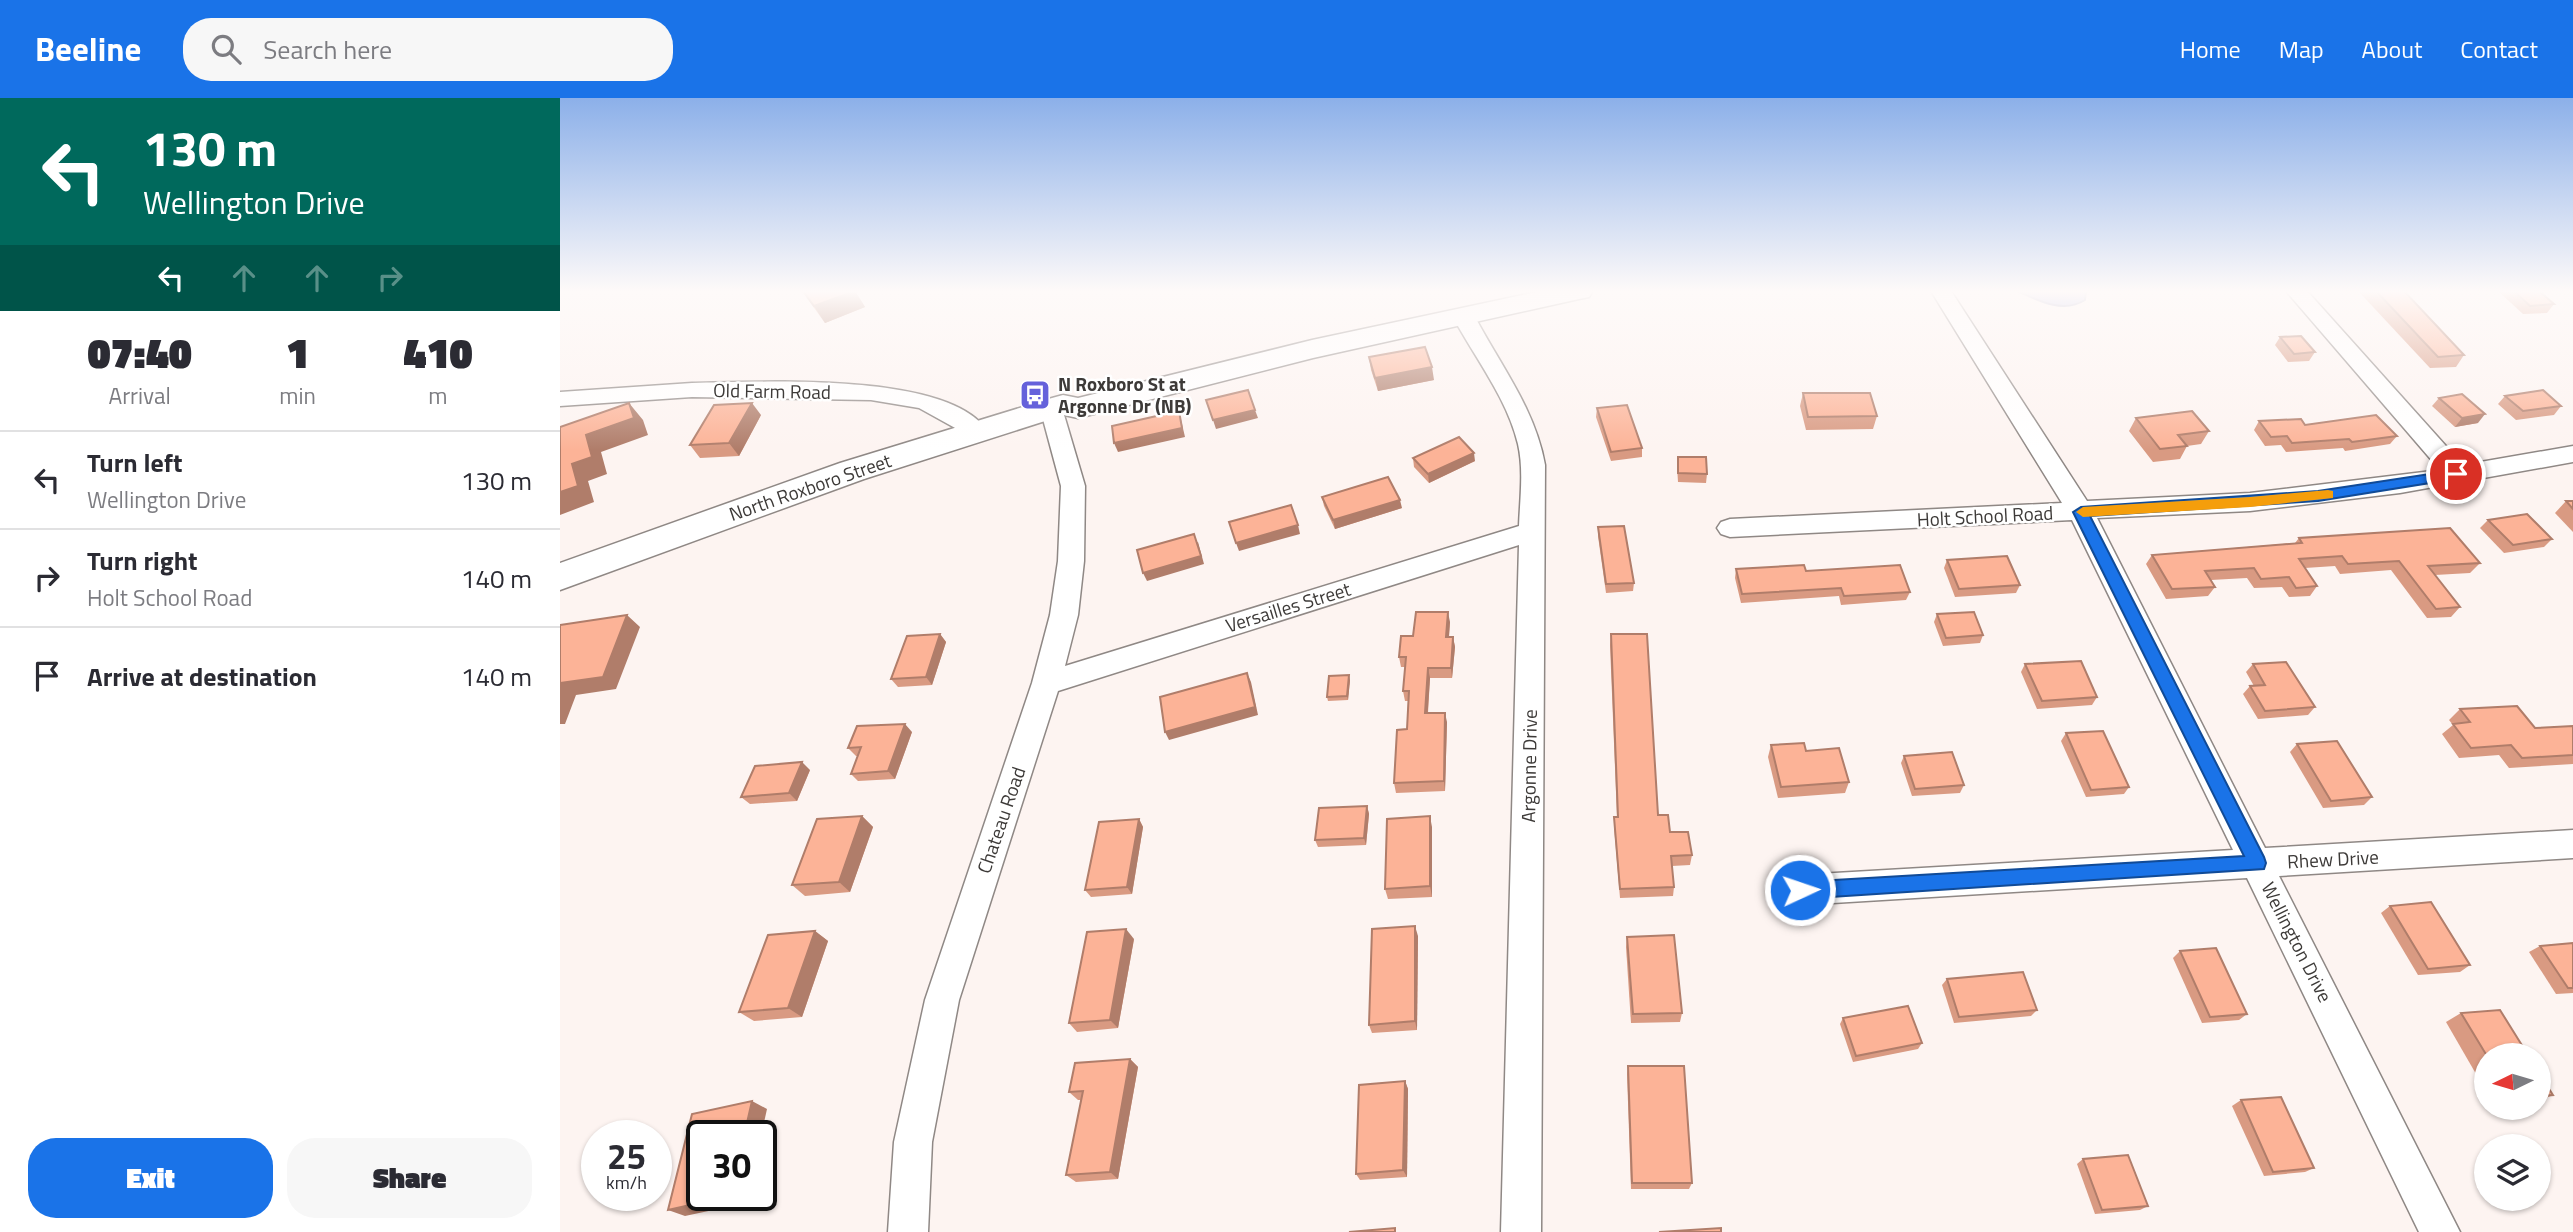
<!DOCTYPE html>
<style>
:root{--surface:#fff;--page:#f7f7f7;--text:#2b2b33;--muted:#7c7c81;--line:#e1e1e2;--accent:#1a73e8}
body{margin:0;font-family:"Titillium Web",sans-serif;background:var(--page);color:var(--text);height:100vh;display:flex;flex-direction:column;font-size:26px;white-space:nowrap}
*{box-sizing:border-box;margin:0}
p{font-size:23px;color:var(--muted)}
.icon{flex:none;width:38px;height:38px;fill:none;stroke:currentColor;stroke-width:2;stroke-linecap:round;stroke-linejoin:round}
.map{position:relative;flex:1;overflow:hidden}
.details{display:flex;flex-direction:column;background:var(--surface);width:560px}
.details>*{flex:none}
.hud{background:#00695c;color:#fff;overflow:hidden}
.needle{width:46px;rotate:265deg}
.tools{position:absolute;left:1914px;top:945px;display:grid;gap:14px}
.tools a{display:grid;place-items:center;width:77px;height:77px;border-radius:50%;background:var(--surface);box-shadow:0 2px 5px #0004;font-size:35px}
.speed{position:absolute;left:21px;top:1022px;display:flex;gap:14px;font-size:35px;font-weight:700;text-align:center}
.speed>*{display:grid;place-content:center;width:91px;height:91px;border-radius:50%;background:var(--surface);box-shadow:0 2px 5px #0004;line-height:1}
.speed small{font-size:18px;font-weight:400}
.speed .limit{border:4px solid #111;border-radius:10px;background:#fff;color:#111}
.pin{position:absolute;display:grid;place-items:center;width:60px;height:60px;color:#fff;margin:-30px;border:4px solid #fff;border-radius:50%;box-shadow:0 2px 7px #0007}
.me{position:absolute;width:77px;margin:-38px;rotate:87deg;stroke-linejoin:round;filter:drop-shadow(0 0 5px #0008)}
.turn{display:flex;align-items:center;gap:24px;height:147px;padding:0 28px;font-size:32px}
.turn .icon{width:91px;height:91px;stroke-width:2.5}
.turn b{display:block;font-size:49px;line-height:60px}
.lanes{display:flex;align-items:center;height:66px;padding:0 28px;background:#0003;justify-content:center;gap:35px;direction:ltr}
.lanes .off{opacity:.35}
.eta{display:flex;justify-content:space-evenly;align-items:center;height:119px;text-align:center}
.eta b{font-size:42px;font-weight:800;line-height:49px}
.button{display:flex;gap:14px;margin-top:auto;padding:14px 28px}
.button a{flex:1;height:80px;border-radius:28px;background:var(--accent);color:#fff;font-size:28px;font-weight:800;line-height:80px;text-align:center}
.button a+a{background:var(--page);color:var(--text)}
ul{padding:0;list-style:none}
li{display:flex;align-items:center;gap:21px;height:98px;padding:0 28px;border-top:2px solid var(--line)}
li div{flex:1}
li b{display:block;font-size:26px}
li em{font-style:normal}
header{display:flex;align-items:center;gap:42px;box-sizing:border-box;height:98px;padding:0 35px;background:var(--accent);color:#fff}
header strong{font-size:33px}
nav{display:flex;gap:38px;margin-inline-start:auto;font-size:24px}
.search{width:490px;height:63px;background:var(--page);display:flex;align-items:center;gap:18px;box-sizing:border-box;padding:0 24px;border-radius:28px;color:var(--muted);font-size:26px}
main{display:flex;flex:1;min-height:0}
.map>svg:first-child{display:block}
</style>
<header>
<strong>Beeline</strong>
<div class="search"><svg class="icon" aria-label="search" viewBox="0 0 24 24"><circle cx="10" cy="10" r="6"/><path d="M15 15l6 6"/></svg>Search here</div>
<nav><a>Home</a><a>Map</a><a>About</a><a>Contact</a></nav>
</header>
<main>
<section class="details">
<div class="hud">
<div class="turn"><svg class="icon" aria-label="left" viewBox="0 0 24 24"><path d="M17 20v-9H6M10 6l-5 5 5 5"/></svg><div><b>130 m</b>Wellington Drive</div></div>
<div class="lanes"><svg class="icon" aria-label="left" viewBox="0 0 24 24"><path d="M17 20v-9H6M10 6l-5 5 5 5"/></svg><svg class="icon off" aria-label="ahead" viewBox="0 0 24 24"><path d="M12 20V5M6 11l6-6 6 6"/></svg><svg class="icon off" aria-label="ahead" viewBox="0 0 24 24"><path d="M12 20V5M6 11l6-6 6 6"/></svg><svg class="icon off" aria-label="right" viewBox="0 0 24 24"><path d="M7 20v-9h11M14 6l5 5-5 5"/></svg></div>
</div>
<div class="eta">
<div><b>07:40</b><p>Arrival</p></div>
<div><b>1</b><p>min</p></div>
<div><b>410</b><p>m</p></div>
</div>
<ul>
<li><svg class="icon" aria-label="left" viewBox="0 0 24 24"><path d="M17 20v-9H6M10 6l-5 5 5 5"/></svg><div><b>Turn left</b><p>Wellington Drive</p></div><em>130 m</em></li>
<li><svg class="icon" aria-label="right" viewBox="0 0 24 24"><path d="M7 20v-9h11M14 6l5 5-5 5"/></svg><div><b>Turn right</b><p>Holt School Road</p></div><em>140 m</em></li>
<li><svg class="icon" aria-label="arrive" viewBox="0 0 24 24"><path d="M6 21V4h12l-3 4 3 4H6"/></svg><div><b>Arrive at destination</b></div><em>140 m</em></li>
</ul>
<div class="button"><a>Exit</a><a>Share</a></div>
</section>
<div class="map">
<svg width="2013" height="1134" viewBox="0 0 2013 1134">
<rect width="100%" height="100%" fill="#fdf4f1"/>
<!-- water -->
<path fill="#a3a9ea" stroke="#8488b5" stroke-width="2" d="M1457 193H1526V194L1525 202C1503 216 1477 202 1457 193Z"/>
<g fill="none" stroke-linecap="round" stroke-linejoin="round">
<!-- minor casing -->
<g stroke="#8f8885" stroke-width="3">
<g id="minor">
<path d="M1371 193H1391L1527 403 1690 395 1880 372 1726 193H1747L1903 367 2013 348V364L1840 395 1690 413 1537 420 1705 750 2013 732V760L1719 778 1900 1134H1859L1687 780 1240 807 1229 802 1224 792 1229 782 1240 777 1673 752 1512 422 1170 439 1161 436 1157 430 1161 424 1170 421 1502 405Z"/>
<path d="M904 213 911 215 915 219C941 268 975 311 985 367L981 1134H941L959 447 498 593 399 902 372 1044 368 1134H328L334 1044 365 902 472 585 490 517 498 463 501 388 480 310 483 305 491 303 499 305 502 310 525 388 524 463 518 517 505 568 959 428C960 401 964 372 958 346 947 300 915 260 893 219L897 215Z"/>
<path d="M132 285C197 284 389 273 427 333L423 338 415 341 359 310 311 302 132 299 0 308V294Z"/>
</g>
</g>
<!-- highway casing -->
<g stroke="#8f8885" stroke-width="3">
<path id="highway" d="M981 193H1033L1029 199 1019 201 753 260 518 320 504 317 304 381 0 492V465L280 365 492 300 503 297 518 300 752 242Z"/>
</g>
<!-- minor -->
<use href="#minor" fill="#fff" fill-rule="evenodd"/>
<!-- highway -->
<use href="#highway" fill="#fff" fill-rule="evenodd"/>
</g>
<!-- wall -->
<g fill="#d99a82">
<path d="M242 193H295L305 209 265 225Z"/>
<path d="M1802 193H1844L1904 257 1896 269 1870 270 1800 195Z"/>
<path d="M1938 193H1979L1994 206 1987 215 1963 216Z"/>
<path d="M1720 239 1755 254 1749 263 1728 264 1715 247Z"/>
<path d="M809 259 874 282 818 293 811 272Z"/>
<path d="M1243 295 1317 318 1313 331 1246 332 1240 308Z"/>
<path d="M1945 298 2001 308 1994 317 1956 322 1938 306Z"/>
<path d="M1879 300 1918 325 1895 329 1872 308Z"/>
<path d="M1037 310 1082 350V359L1051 363 1036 319Z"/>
<path d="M201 317 179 358 140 360 130 347Z"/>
<path d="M1576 320 1649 333 1641 346 1627 348 1620 361 1593 364 1569 333Z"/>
<path d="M1699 323 1745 327 1837 338 1830 346 1785 353 1783 350 1726 354 1721 347 1705 348 1694 332Z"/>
<path d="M1118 359 1147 376 1146 385 1118 384 1117 367Z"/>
<path d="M853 360 915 363 869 385 854 369Z"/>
<path d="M762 399 842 410 775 431 764 408Z"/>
<path d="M2006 403H2013V434L1995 415Z"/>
<path d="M1928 422 1992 441 1984 449 1944 455 1920 430Z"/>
<path d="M1038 429 1074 485 1073 493 1046 495 1038 438Z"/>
<path d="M1739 440 1920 465 1910 475 1875 477 1900 509 1891 519 1867 520 1831 472 1780 476 1775 468 1745 470 1757 488 1750 498 1729 499 1722 489 1694 490 1687 480 1651 482 1655 489 1648 498 1606 501 1586 466 1592 457 1735 445Z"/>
<path d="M1387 462 1460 487 1456 495 1395 499 1384 470Z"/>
<path d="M1176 471 1246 473 1350 494 1346 502 1281 507 1279 498 1181 505 1175 480Z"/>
<path d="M1377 516 1423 537 1420 545 1383 548 1374 524Z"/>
<path d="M890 524 889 539H893L895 549 892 580H870L868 615 887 624 885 693 836 695 834 685 847 631 848 603H845L843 593 845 569H841L839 559 853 538Z"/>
<path d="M380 536 386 544 372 587 338 589 331 581Z"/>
<path d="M1051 536 1098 717 1110 734 1132 757 1130 767 1112 768 1114 789 1113 798 1060 800 1054 729V719H1057L1050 547Z"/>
<path d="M1465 566 1537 599 1532 607 1477 611 1461 574Z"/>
<path d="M1693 566 1755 609 1748 617 1698 621 1683 596 1690 588H1694L1686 574Z"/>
<path d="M790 582 788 602 768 603 767 599Z"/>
<path d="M1900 611 1975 630 2013 628V666L1949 670 1939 657 1899 660 1882 636 1893 627 1889 622Z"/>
<path d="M352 634 335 681 298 683 291 676 298 658H296L288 650Z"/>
<path d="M1506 635 1569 689 1564 696 1526 699 1501 643Z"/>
<path d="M1737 646 1812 699 1804 707 1763 710 1730 654Z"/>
<path d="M1211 647 1246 653 1289 684 1285 695 1218 700 1208 659Z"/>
<path d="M1344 658 1404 687 1400 695 1352 698 1341 665Z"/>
<path d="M250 672 237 703 190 706 181 699Z"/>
<path d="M807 708 809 716 806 747 758 749 755 742Z"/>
<path d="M302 718 313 729 290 794 245 798 232 787Z"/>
<path d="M579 721 583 729 572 796 531 799 525 792Z"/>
<path d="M872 729V799L828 801 825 791Z"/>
<path d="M1830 808 1910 867 1900 874 1858 877 1821 815Z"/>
<path d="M255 833 268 843 242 919 194 923 179 914Z"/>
<path d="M858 838 857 932 812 935 809 927Z"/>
<path d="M1067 839 1122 915 1120 924 1071 925 1066 849Z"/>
<path d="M574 841 558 930 517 934 509 925Z"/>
<path d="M2013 845V895L1996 896 1969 854 1980 848Z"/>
<path d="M1620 853 1687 916 1679 922 1642 925 1613 860Z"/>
<path d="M1387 881 1477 912 1471 918 1394 925 1382 887Z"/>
<path d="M1901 915 1927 957V995L1886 924Z"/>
<path d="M1283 920 1362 945 1358 951 1293 964 1280 926Z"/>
<path d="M570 961 578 969 558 1081 516 1084 506 1077 521 1002H518L509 994Z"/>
<path d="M1068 968 1132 1085 1129 1091H1071L1067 976Z"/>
<path d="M1979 975 1993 997 1979 1003Z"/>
<path d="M845 983 848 991 847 1079 800 1082 796 1076Z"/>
<path d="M1681 1002 1754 1070 1745 1074 1704 1078 1672 1008Z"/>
<path d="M1523 1061 1588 1108 1580 1112 1535 1116 1517 1066Z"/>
</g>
<!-- shaded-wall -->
<g fill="#b07d6a">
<path d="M295 193 305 209 265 225 254 208Z"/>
<path d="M872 269 874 282 818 293 815 280Z"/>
<path d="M69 305 83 322 88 337 41 354 47 376 28 383 34 404 0 417V394L26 337Z"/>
<path d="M192 305 201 317 179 358 169 345Z"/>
<path d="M695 312 698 320 656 331 653 322Z"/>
<path d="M619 313 625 339 558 354 554 345Z"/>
<path d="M1925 316 1918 325 1895 329 1902 320Z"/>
<path d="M914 355 915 363 869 385 868 376Z"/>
<path d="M840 402 842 410 775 431 773 422Z"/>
<path d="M738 427 740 436 679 453 676 445Z"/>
<path d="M638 444 644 466 587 483 583 475Z"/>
<path d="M888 514 890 524 888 549 886 539Z"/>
<path d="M67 517 80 529 56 591 16 597 5 626H0V589L1 585Z"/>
<path d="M380 536 386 544 372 587 366 579Z"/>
<path d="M893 539 895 549 892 580 891 570Z"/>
<path d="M868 570 870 580 867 625 865 615Z"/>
<path d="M687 575 691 584 698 617 609 642 605 634Z"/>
<path d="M789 577 790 582 788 602 787 598Z"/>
<path d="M885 615 887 624 885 693 884 683Z"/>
<path d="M345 626 352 634 335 681 328 673Z"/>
<path d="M242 664 250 672 237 703 229 695Z"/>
<path d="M807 708 809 716 806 747 804 740Z"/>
<path d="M302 718 313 729 290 794 279 784Z"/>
<path d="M870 718 872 729V799L870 788Z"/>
<path d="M579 721 583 729 572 796 567 789Z"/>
<path d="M855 828 858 838 857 932 855 923Z"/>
<path d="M566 831 574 841 558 930 550 922Z"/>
<path d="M255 833 268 843 242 919 228 910Z"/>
<path d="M570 961 578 969 558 1081 550 1074Z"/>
<path d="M845 983 848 991 847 1079 843 1072Z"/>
<path d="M192 1003 207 1011 201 1038H184Z"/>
<path d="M171 1097H188L186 1105 125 1118 108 1112Z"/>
</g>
<!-- building -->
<g fill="#fcb397" stroke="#b07d6a" stroke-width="2">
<path d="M243 193H295L254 208Z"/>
<path d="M1816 193H1844L1904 257 1878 259Z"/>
<path d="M1954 193H1979L1994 206 1970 208Z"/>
<path d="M1741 238 1755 254 1734 256 1720 239Z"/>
<path d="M865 249 872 269 815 280 809 259Z"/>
<path d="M688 292 695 312 653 322 646 302Z"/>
<path d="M1983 292 2001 308 1963 313 1945 298Z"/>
<path d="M1243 295H1310L1317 318 1248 319Z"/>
<path d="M1902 296 1925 316 1902 320 1879 300Z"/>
<path d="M69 305 74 320 26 337 32 359 12 366 18 388 0 394V329Z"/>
<path d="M192 305 169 345 130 347 154 307Z"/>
<path d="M1067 307 1082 350 1051 354 1037 310Z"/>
<path d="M619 313 622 330 554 345 552 328Z"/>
<path d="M1632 313 1649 333 1618 337 1627 348 1600 351 1576 320Z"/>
<path d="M1816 317 1837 338 1792 344 1789 341 1732 345 1727 338 1711 339 1699 323 1741 321 1745 327Z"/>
<path d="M899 339 914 355 868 376 853 360Z"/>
<path d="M1118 359H1146L1147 376 1118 375Z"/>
<path d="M828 379 840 402 773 422 762 399Z"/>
<path d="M2006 403H2013V411Z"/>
<path d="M731 407 738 427 676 445 669 424Z"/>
<path d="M1967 416 1992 441 1953 447 1928 422Z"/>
<path d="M1064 428 1074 485 1046 486 1038 429Z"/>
<path d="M1890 430 1920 465 1868 468 1900 509 1876 511 1839 463 1788 466 1782 458 1739 461 1757 488 1736 490 1729 479 1701 481 1694 470 1645 473 1655 489 1612 491 1592 457 1742 445 1739 440Z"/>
<path d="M634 436 641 458 583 475 577 452Z"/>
<path d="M1447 458 1460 487 1399 491 1387 462Z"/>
<path d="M1244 467 1246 473 1340 467 1350 494 1284 498 1281 490 1182 496 1176 471Z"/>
<path d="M856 514H888L886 539H893L891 570H868L865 615H885L884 683 834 685 837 632 847 631 849 593H843L846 559H839L841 538H853Z"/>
<path d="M1414 514 1423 537 1386 540 1377 516Z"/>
<path d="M67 517 43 579 1 585 0 589V527Z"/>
<path d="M380 536 366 579 331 581 347 538Z"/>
<path d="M1051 536H1087L1098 717H1108L1110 734H1128L1132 757 1111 758 1114 789 1060 791 1054 719H1058Z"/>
<path d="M1521 563 1537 599 1482 603 1465 566Z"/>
<path d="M1726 564 1755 609 1705 613 1690 588 1705 587 1693 566Z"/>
<path d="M687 575 695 609 605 634 600 599Z"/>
<path d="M789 577 787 598 767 599 769 578Z"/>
<path d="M1957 608 1975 630 2013 628V657L1962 660 1951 647 1911 650 1893 626 1910 624 1900 611Z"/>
<path d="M345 626 328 673 291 676 301 649 288 650 297 628Z"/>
<path d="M1543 633 1569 689 1531 692 1506 635Z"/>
<path d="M1777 643 1812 699 1771 703 1737 646Z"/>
<path d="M1244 645 1246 653 1279 650 1289 684 1221 689 1211 647Z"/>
<path d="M1392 654 1404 687 1355 691 1344 658Z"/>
<path d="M242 664 229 695 181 699 195 668Z"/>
<path d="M807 708 804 740 755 742 759 710Z"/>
<path d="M302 718 279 784 232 787 257 721Z"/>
<path d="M870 718V788L825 791 827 721Z"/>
<path d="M579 721 567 789 525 792 539 724Z"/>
<path d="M1871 804 1910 867 1868 871 1830 808Z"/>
<path d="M855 828V923L809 927 812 831Z"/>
<path d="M566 831 550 922 509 925 527 834Z"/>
<path d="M255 833 228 910 179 914 208 837Z"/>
<path d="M1114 837 1122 915 1073 916 1067 839Z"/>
<path d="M2013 845V890H2008L1980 848Z"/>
<path d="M1656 850 1687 916 1650 919 1620 853Z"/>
<path d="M1463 874 1477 912 1399 919 1387 881Z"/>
<path d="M1348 908 1362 945 1296 958 1283 920Z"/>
<path d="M1940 912 1968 957H1927V958L1901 915Z"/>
<path d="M570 961 550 1074 506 1077 523 993 509 994 515 965Z"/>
<path d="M1068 968H1124L1132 1085H1072Z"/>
<path d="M1979 975 1993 997 1979 998Z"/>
<path d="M845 983 843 1072 796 1076 799 987Z"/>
<path d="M1721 999 1754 1070 1713 1074 1681 1002Z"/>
<path d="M192 1003 184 1038H142V1097H171L170 1098 108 1112 132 1016Z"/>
<path d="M1568 1057 1588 1108 1542 1112 1523 1061Z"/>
<path d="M835 1130V1134H789Z"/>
<path d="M1161 1130V1134H1099Z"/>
</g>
<!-- sky -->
<linearGradient id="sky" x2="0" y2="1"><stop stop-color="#8cb0e9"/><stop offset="0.55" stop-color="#fefaf9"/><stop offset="1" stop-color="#fefaf9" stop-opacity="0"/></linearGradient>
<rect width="2013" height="352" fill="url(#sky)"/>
<!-- route -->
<path fill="#1a73e8" stroke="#114b97" stroke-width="2" d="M1896 372 1903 376 1901 380 1758 403 1530 418 1704 759 1706 765 1704 771 1240 801 1234 798 1231 792 1234 786 1240 784 1684 758 1513 414 1521 409 1758 393Z"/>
<!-- slow -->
<path fill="#f59e0b" d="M1768 392 1773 393V400L1690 409 1523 419 1516 414 1523 409 1690 399Z"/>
<!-- icons -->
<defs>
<g id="bus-square" transform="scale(1.575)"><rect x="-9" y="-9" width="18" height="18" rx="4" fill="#6562db" stroke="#fff"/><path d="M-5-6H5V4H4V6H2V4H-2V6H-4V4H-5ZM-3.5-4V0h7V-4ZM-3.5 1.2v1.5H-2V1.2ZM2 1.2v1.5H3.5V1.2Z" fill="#fff"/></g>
</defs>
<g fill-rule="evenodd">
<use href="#bus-square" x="475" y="297"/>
</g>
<g text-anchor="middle" stroke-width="5" stroke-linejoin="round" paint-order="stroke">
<!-- poi labels -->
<g font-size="19" font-weight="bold" fill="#3d3a38" stroke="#fff" text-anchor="start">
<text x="498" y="293">N Roxboro St at<tspan x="498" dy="22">Argonne Dr (NB)</tspan></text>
</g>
<!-- street labels -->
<g font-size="19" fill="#3d3a38" stroke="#fff">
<text transform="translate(212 293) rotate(1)" y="7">Old Farm Road</text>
<text transform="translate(250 389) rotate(-19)" y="7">North Roxboro Street</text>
<text transform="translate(1425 418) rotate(-3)" y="7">Holt School Road</text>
<text transform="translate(728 509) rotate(-17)" y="7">Versailles Street</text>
<text transform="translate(969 668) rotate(-89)" y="7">Argonne Drive</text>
<text transform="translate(441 722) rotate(-71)" y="7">Chateau Road</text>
<text transform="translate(1773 761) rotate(-3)" y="7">Rhew Drive</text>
<text transform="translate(1737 844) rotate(63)" y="7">Wellington Drive</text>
</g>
</g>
</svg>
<div class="tools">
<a><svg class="needle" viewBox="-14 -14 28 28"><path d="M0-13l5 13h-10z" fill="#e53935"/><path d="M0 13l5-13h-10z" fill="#7c7c81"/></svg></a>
<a><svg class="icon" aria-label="layers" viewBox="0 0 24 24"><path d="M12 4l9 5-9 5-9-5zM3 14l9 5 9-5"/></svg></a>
</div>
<div class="speed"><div>25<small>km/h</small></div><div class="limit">30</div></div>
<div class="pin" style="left:1896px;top:376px;background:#d93025"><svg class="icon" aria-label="arrive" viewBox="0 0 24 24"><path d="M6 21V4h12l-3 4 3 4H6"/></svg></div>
<svg class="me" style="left:1240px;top:792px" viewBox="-20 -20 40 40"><circle r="17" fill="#1a73e8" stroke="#fff" stroke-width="3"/><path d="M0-11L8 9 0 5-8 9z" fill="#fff"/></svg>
</div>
</main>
